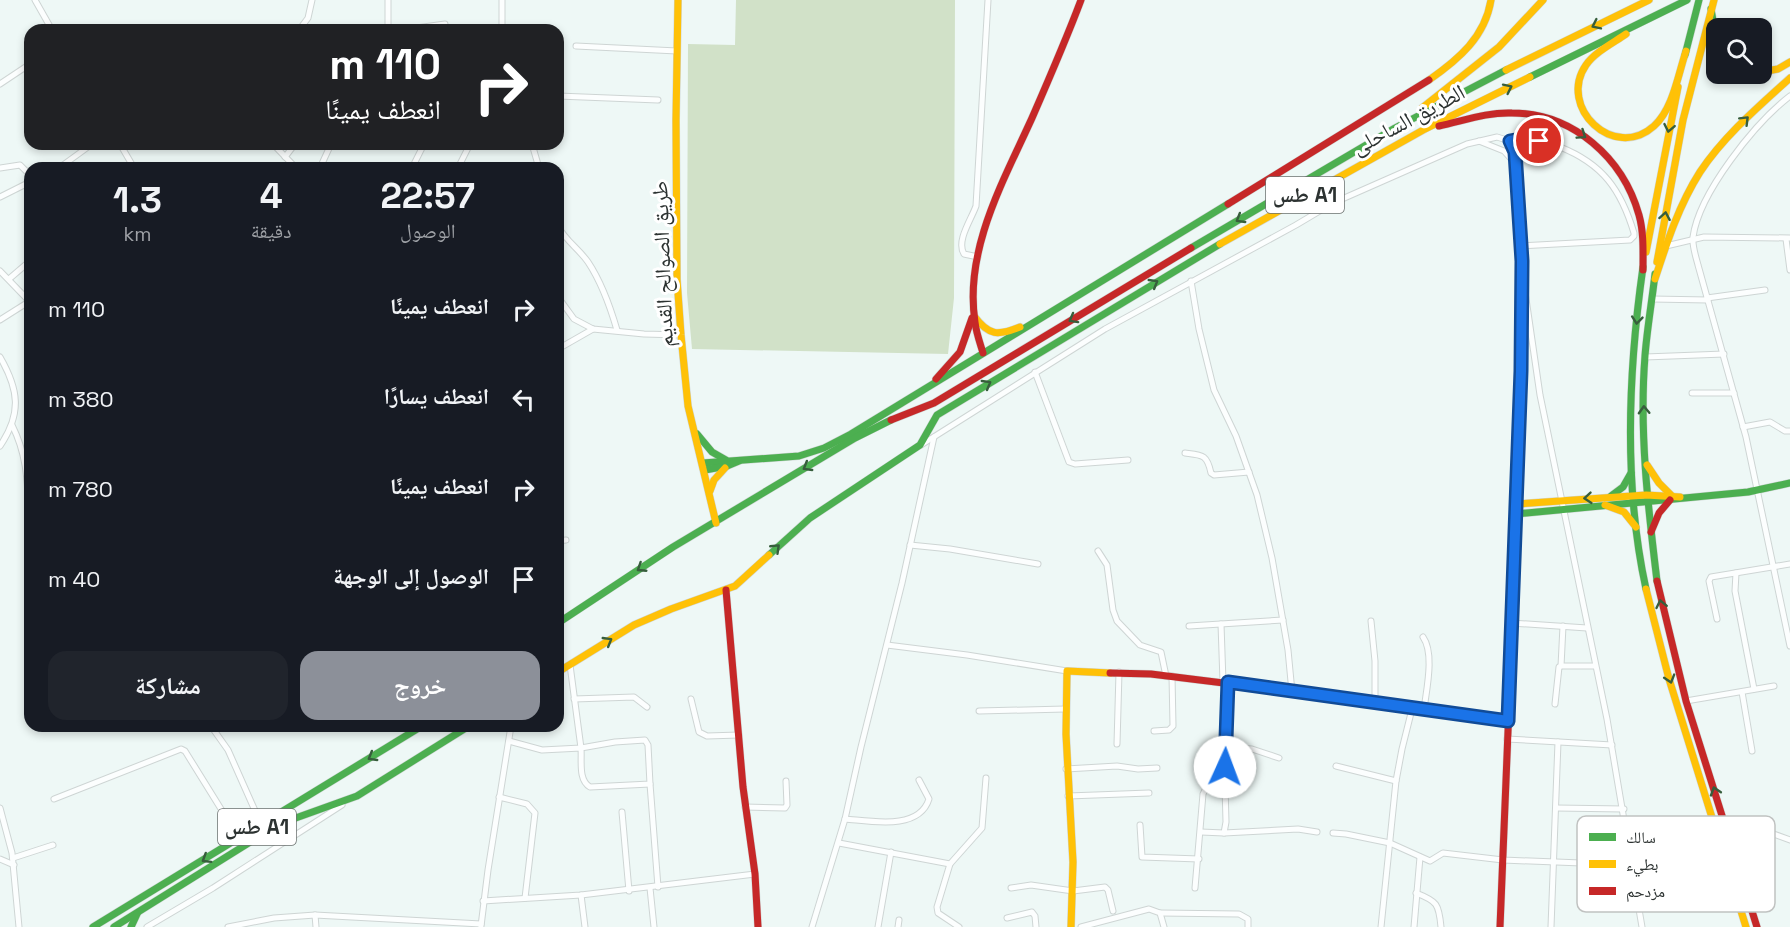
<!DOCTYPE html>
<html lang="ar">
<meta charset="utf-8">
<style>
:root{--surface:#171b24;--page:#20242c;--text:#f1f3f6;--muted:#9ea1a6;--accent:#8c9099}
body{margin:0;font-family:"Space Grotesk","Noto Naskh Arabic",sans-serif;background:var(--page);color:var(--text);direction:rtl;height:100vh;display:flex;flex-direction:column;font-size:22px;white-space:nowrap}
*{box-sizing:border-box;margin:0}
p{font-size:20px;color:var(--muted)}
.icon{flex:none;width:33px;height:33px;fill:none;stroke:currentColor;stroke-width:2;stroke-linecap:round;stroke-linejoin:round}
.map{position:relative;flex:1;overflow:hidden;direction:ltr}
.panel{position:absolute;left:24px;top:162px;width:540px;height:570px;display:flex;flex-direction:column;background:var(--surface);border-radius:18px;box-shadow:0 3px 9px #0003;direction:rtl}
.panel>*{flex:none}
.top-card{position:absolute;left:24px;top:24px;width:540px;height:126px;border-radius:18px;box-shadow:0 3px 9px #0003;direction:rtl;background:#202124;color:#fff;overflow:hidden}
.controls{position:absolute;left:1706px;top:18px;display:grid;gap:12px}
.controls a{display:grid;place-items:center;width:66px;height:66px;border-radius:12px;background:var(--surface);box-shadow:0 3px 9px #0003;font-size:30px}
.pin{position:absolute;display:grid;place-items:center;width:51px;height:51px;color:#fff;margin:-26px;border:3px solid #fff;border-radius:50%;box-shadow:0 2px 6px #0007}
.me{position:absolute;width:66px;margin:-33px;rotate:2deg;stroke-linejoin:round;filter:drop-shadow(0 0 4px #0008)}
.turn{display:flex;align-items:center;gap:21px;height:126px;padding:0 24px;font-size:27px}
.turn .icon{width:78px;height:78px;stroke-width:2.5}
.turn b{display:block;font-size:42px;line-height:51px}
.eta{display:flex;justify-content:space-evenly;align-items:center;height:102px;text-align:center}
.eta b{font-size:36px;font-weight:700;line-height:42px}
.action{display:flex;gap:12px;margin-top:auto;padding:12px 24px}
.action a{flex:1;height:69px;border-radius:18px;background:var(--accent);color:#fff;font-size:24px;font-weight:700;line-height:69px;text-align:center}
.action a+a{background:var(--page);color:var(--text)}
ul{padding:0;list-style:none}
li{display:flex;align-items:center;gap:18px;height:90px;padding:0 24px}
li div{flex:1}
li b{display:block;font-size:22px}
li em{font-style:normal}
.map>svg:first-child{display:block}
</style>
<div class="map">
<svg width="1790" height="927" viewBox="0 0 1790 927">
<rect width="100%" height="100%" fill="#eef8f6"/>
<!-- green -->
<path fill="#d1e1c8" d="M736 0H955L954 298 948 354 692 349 687 293 688 44 735 45Z"/>
<g fill="none" stroke-linecap="round" stroke-linejoin="round">
<!-- street casing -->
<g stroke="#ced5d4" stroke-width="7">
<g id="street">
<path d="M35 0 52 30"/>
<path d="M388 0V30"/>
<path d="M502 0V30"/>
<path d="M299 30 308 18 312 0"/>
<path d="M402 30 445 24"/>
<path d="M576 46 677 51"/>
<path d="M0 84 30 64"/>
<path d="M558 96 658 100"/>
<path d="M1790 96C1755 123 1699 193 1693 237 1692 246 1696 257 1698 265L1746 437 1790 646"/>
<path d="M1479 141 1504 151 1514 162"/>
<path d="M1510 141C1528 137 1543 140 1560 147 1603 164 1621 190 1634 233V236L1630 240 1521 246"/>
<path d="M120 144 134 168"/>
<path d="M273 144 296 168"/>
<path d="M532 144 539 168"/>
<path d="M285 157 295 144"/>
<path d="M0 168 20 165 30 175"/>
<path d="M59 168 92 144"/>
<path d="M320 168 331 144"/>
<path d="M412 168 424 144"/>
<path d="M458 168 470 144"/>
<path d="M0 197 30 182"/>
<path d="M558 226C565 240 579 249 588 262 602 283 610 306 617 330"/>
<path d="M1786 239 1790 270"/>
<path d="M1666 246 1704 237 1790 238"/>
<path d="M978 257 964 254C956 241 971 220 976 206L988 0"/>
<path d="M0 271 30 302"/>
<path d="M9 279 30 261"/>
<path d="M1191 281 1199 329 1214 390 1236 436 1257 495 1272 558 1288 650 1292 692"/>
<path d="M1525 292 1540 395 1607 719 1642 927"/>
<path d="M558 297 574 319 593 329 644 334 681 335"/>
<path d="M1707 298 1765 290"/>
<path d="M1652 299 1708 300"/>
<path d="M0 320 30 301"/>
<path d="M558 349 593 329"/>
<path d="M0 357C19 390 22 413 0 446"/>
<path d="M1645 357 1724 354"/>
<path d="M1035 372 1069 462 1075 464 1128 460"/>
<path d="M1692 393H1734"/>
<path d="M12 425C30 461 27 491 30 530"/>
<path d="M1743 427 1770 422 1785 431H1790"/>
<path d="M921 445 1105 329 1296 225 1333 203 1467 144 1497 137 1510 141 1515 152 1522 261 1520 451 1517 504"/>
<path d="M1185 453C1202 455 1207 454 1211 473L1214 475 1249 472"/>
<path d="M558 541 566 540"/>
<path d="M910 545 950 549 1038 564"/>
<path d="M1098 551 1107 565 1113 610 1117 621 1140 645 1161 652 1166 676"/>
<path d="M1736 573 1735 591 1754 689"/>
<path d="M1717 619 1709 581 1711 577 1790 564"/>
<path d="M1371 621 1375 661V704"/>
<path d="M1511 623 1587 628"/>
<path d="M1221 624 1223 682"/>
<path d="M1189 626 1283 620"/>
<path d="M1423 637C1435 654 1426 691 1424 710"/>
<path d="M887 645 967 655 1067 671"/>
<path d="M1561 666 1563 626"/>
<path d="M1742 692 1752 751"/>
<path d="M574 699 634 697 647 707"/>
<path d="M691 699 699 732 707 736 739 735"/>
<path d="M1686 701 1774 686"/>
<path d="M1555 704 1559 667 1561 666H1595"/>
<path d="M979 711 1065 709"/>
<path d="M211 726 228 750 261 824"/>
<path d="M1154 731 1169 730 1173 726 1172 676"/>
<path d="M1507 739 1612 745"/>
<path d="M509 741 542 750 581 748C582 761 578 780 590 787L650 784 648 745 645 740 615 742 581 748 570 665"/>
<path d="M1117 744 1119 672"/>
<path d="M1226 747 1252 749 1279 758"/>
<path d="M1336 766 1396 781"/>
<path d="M1066 769 1117 766 1138 769 1157 768"/>
<path d="M650 784 658 887"/>
<path d="M1068 796 1149 793"/>
<path d="M499 797 527 804 535 813 525 898"/>
<path d="M54 799 181 749 185 751 239 838"/>
<path d="M745 807 785 808 787 805 786 781"/>
<path d="M0 808 12 853 19 927"/>
<path d="M1556 808 1624 809"/>
<path d="M622 812 629 891"/>
<path d="M845 819C871 821 919 831 929 799L919 780"/>
<path d="M1140 825 1142 857 1199 859"/>
<path d="M1726 826 1771 833 1790 840"/>
<path d="M1627 827 1716 828"/>
<path d="M1201 832 1224 833 1226 822 1225 786 1228 683"/>
<path d="M1224 833 1298 829 1317 832"/>
<path d="M1333 833 1346 834 1390 843 1430 861 1443 853 1503 860 1633 865"/>
<path d="M839 843 950 864"/>
<path d="M13 858 53 845"/>
<path d="M0 859 14 865"/>
<path d="M650 888 654 927"/>
<path d="M1011 888 1031 885 1073 891 1105 887 1108 890 1113 911"/>
<path d="M1195 888 1203 794 1205 790 1210 787 1225 786"/>
<path d="M1416 893C1437 901 1439 904 1441 927"/>
<path d="M581 895 585 927"/>
<path d="M483 901 581 895 755 874"/>
<path d="M1160 913 1239 914 1248 919V927"/>
<path d="M315 915 316 927"/>
<path d="M1007 918 1032 912 1035 916 1036 927"/>
<path d="M481 926 488 870 511 726"/>
<path d="M147 927 213 888 342 805"/>
<path d="M228 927 274 918 315 915 481 924"/>
<path d="M812 927 845 819 861 747 902 583 934 437"/>
<path d="M878 927 891 852"/>
<path d="M898 927 899 920"/>
<path d="M959 927 938 913 937 907 950 864 982 828 986 778"/>
<path d="M1081 927 1149 909 1160 913 1164 927"/>
<path d="M1381 927 1396 781 1402 749 1412 709"/>
<path d="M1414 927 1420 857"/>
<path d="M1551 927 1558 742"/>
</g>
</g>
<!-- fast casing -->
<g stroke="#ced5d4" stroke-width="8">
<g id="fast">
<path d="M1711 9 1716 37"/>
<path d="M1685 55 1699 0"/>
<path d="M1530 77 1687 0"/>
<path d="M1191 248 1395 128 1506 70"/>
<path d="M1643 267C1628 373 1623 484 1646 589"/>
<path d="M1655 274C1652 301 1647 329 1645 356 1639 431 1648 507 1657 581"/>
<path d="M697 434 712 452 726 460"/>
<path d="M703 463 799 456 824 448 851 434 1228 204"/>
<path d="M705 470 727 466 739 461"/>
<path d="M1611 496 1623 487 1631 473"/>
<path d="M1516 514 1748 492 1790 483"/>
<path d="M769 555 810 518 920 445 937 415 1220 244"/>
<path d="M558 623 673 547 855 438 891 420"/>
<path d="M93 927 422 726"/>
<path d="M114 927 279 824 357 796 469 726"/>
<path d="M131 927 137 914"/>
</g>
</g>
<!-- slow casing -->
<g stroke="#ced5d4" stroke-width="8">
<g id="slow">
<path d="M678 0 676 120 677 279 681 335 688 406 716 523"/>
<path d="M1626 34C1613 43 1595 52 1586 65 1557 107 1614 162 1654 126 1673 109 1678 75 1686 51"/>
<path d="M1506 70 1649 0"/>
<path d="M1761 72 1778 69 1790 62"/>
<path d="M1429 80C1459 59 1485 37 1491 0"/>
<path d="M1422 108 1499 47 1543 0"/>
<path d="M1220 244 1425 129 1530 77"/>
<path d="M1646 252 1678 87"/>
<path d="M1657 262 1683 120 1714 0"/>
<path d="M1655 279C1667 242 1679 205 1700 172 1724 136 1758 107 1790 78"/>
<path d="M974 316C989 336 998 336 1020 327"/>
<path d="M1647 465 1659 483 1672 496"/>
<path d="M710 491 714 480 725 468"/>
<path d="M1605 505 1624 512 1636 527"/>
<path d="M1516 536 1517 504 1646 495 1680 497"/>
<path d="M1646 589 1669 679 1746 927"/>
<path d="M558 672 634 625 671 609 735 586 769 555"/>
<path d="M1305 693 1508 721"/>
<path d="M1071 927 1073 862 1066 734 1067 671 1110 673"/>
</g>
</g>
<!-- jam casing -->
<g stroke="#ced5d4" stroke-width="8">
<g id="jam">
<path d="M1439 126C1463 121 1487 112 1512 113 1573 113 1623 158 1639 215 1644 233 1643 252 1643 270"/>
<path d="M1228 204 1429 80"/>
<path d="M983 353C980 343 976 332 975 322 964 250 1003 182 1032 118 1049 79 1066 40 1081 0"/>
<path d="M936 379 960 352 972 318"/>
<path d="M891 420 934 403 1191 248"/>
<path d="M1651 532 1659 513 1670 500"/>
<path d="M1657 581 1686 701 1757 927"/>
<path d="M726 590 743 787 755 874 758 927"/>
<path d="M1110 673 1151 674 1305 693"/>
<path d="M1500 927 1516 536"/>
</g>
</g>
<!-- street -->
<use href="#street" stroke="#fcfefe" stroke-width="5"/>
<!-- fast -->
<use href="#fast" stroke="#4caf50" stroke-width="7"/>
<!-- slow -->
<use href="#slow" stroke="#ffc107" stroke-width="7"/>
<!-- jam -->
<use href="#jam" stroke="#c62828" stroke-width="7"/>
</g>
<!-- one-way arrows -->
<defs><path id="oneway-chevron" d="M-2-3.5L2.5 0L-2 3.5" fill="none" stroke-width="1.6" stroke-linecap="round" stroke-linejoin="round" transform="scale(1.5)"/></defs>
<g stroke="#375e3c">
<use href="#oneway-chevron" transform="translate(1596 25) rotate(154)"/>
<use href="#oneway-chevron" transform="translate(1508 88) rotate(-26)"/>
<use href="#oneway-chevron" transform="translate(1745 120) rotate(-45)"/>
<use href="#oneway-chevron" transform="translate(1669 128) rotate(101)"/>
<use href="#oneway-chevron" transform="translate(1582 135) rotate(34)"/>
<use href="#oneway-chevron" transform="translate(1665 216) rotate(-80)"/>
<use href="#oneway-chevron" transform="translate(1240 219) rotate(149)"/>
<use href="#oneway-chevron" transform="translate(1154 283) rotate(-31)"/>
<use href="#oneway-chevron" transform="translate(1073 319) rotate(151)"/>
<use href="#oneway-chevron" transform="translate(1637 320) rotate(96)"/>
<use href="#oneway-chevron" transform="translate(987 384) rotate(-30)"/>
<use href="#oneway-chevron" transform="translate(1644 410) rotate(-92)"/>
<use href="#oneway-chevron" transform="translate(807 467) rotate(149)"/>
<use href="#oneway-chevron" transform="translate(1588 498) rotate(175)"/>
<use href="#oneway-chevron" transform="translate(776 548) rotate(-44)"/>
<use href="#oneway-chevron" transform="translate(641 568) rotate(147)"/>
<use href="#oneway-chevron" transform="translate(1661 604) rotate(-102)"/>
<use href="#oneway-chevron" transform="translate(608 641) rotate(-31)"/>
<use href="#oneway-chevron" transform="translate(1670 679) rotate(73)"/>
<use href="#oneway-chevron" transform="translate(372 757) rotate(149)"/>
<use href="#oneway-chevron" transform="translate(1715 791) rotate(-108)"/>
<use href="#oneway-chevron" transform="translate(206 859) rotate(148)"/>
</g>
<g fill="none" stroke-linecap="round" stroke-linejoin="round">
<!-- route casing -->
<g stroke="#114b97" stroke-width="15">
<path id="route" d="M1225 767 1228 682 1508 721 1521 371 1522 261 1515 152 1510 141 1526 138 1539 141"/>
</g>
<!-- route -->
<use href="#route" stroke="#1a73e8" stroke-width="10"/>
</g>
<g text-anchor="middle" stroke-width="6" stroke-linejoin="round" paint-order="stroke">
<!-- shield labels -->
<g fill="#fff" stroke="#6b706f" stroke-width="1.5">
<rect x="1266" y="177" width="78" height="36" rx="4.5"/>
<rect x="218" y="809" width="78" height="36" rx="4.5"/>
</g>
<g font-size="21" font-weight="bold" fill="#2c3231">
<text x="1305" y="202">طس A1</text>
<text x="257" y="834">طس A1</text>
</g>
<!-- street labels -->
<g font-size="22" fill="#2c3231" stroke="#fff">
<text transform="translate(1408 119) rotate(-28)" y="8">الطريق الساحلى</text>
<text transform="translate(662 264) rotate(-92)" y="8">طريق الصوالح القديم</text>
</g>
</g>
<!-- legend -->
<rect x="1577" y="816" width="198" height="96" rx="9" fill="#fff" stroke="#c0c2c1" stroke-width="1.5"/>
<rect x="1589" y="833" width="27" height="8" fill="#4caf50"/>
<rect x="1589" y="860" width="27" height="8" fill="#ffc107"/>
<rect x="1589" y="887" width="27" height="8" fill="#c62828"/>
<g font-size="16" fill="#2c3231">
<text x="1626" y="843">سالك</text>
<text x="1626" y="870">بطيء</text>
<text x="1626" y="897">مزدحم</text>
</g>
</svg>
<div class="controls">
<a><svg class="icon" aria-label="search" viewBox="0 0 24 24"><circle cx="10" cy="10" r="6"/><path d="M15 15l6 6"/></svg></a>
</div>
<div class="pin" style="left:1539px;top:141px;background:#d93025"><svg class="icon" aria-label="arrive" viewBox="0 0 24 24"><path d="M6 21V4h12l-3 4 3 4H6"/></svg></div>
<svg class="me" style="left:1225px;top:767px" viewBox="-20 -20 40 40"><circle r="19" fill="#fff"/><path d="M0-13L10 11 0 6-10 11z" fill="#1a73e8"/></svg>
<div class="top-card">
<div class="turn"><svg class="icon" aria-label="right" viewBox="0 0 24 24"><path d="M7 20v-9h11M14 6l5 5-5 5"/></svg><div><b>110 m</b>انعطف يمينًا</div></div>
</div>
<section class="panel">
<div class="eta">
<div><b>22:57</b><p>الوصول</p></div>
<div><b>4</b><p>دقيقة</p></div>
<div><b>1.3</b><p>km</p></div>
</div>
<ul>
<li><svg class="icon" aria-label="right" viewBox="0 0 24 24"><path d="M7 20v-9h11M14 6l5 5-5 5"/></svg><div><b>انعطف يمينًا</b></div><em>110 m</em></li>
<li><svg class="icon" aria-label="left" viewBox="0 0 24 24"><path d="M17 20v-9H6M10 6l-5 5 5 5"/></svg><div><b>انعطف يسارًا</b></div><em>380 m</em></li>
<li><svg class="icon" aria-label="right" viewBox="0 0 24 24"><path d="M7 20v-9h11M14 6l5 5-5 5"/></svg><div><b>انعطف يمينًا</b></div><em>780 m</em></li>
<li><svg class="icon" aria-label="arrive" viewBox="0 0 24 24"><path d="M6 21V4h12l-3 4 3 4H6"/></svg><div><b>الوصول إلى الوجهة</b></div><em>40 m</em></li>
</ul>
<div class="action"><a>خروج</a><a>مشاركة</a></div>
</section>
</div>
